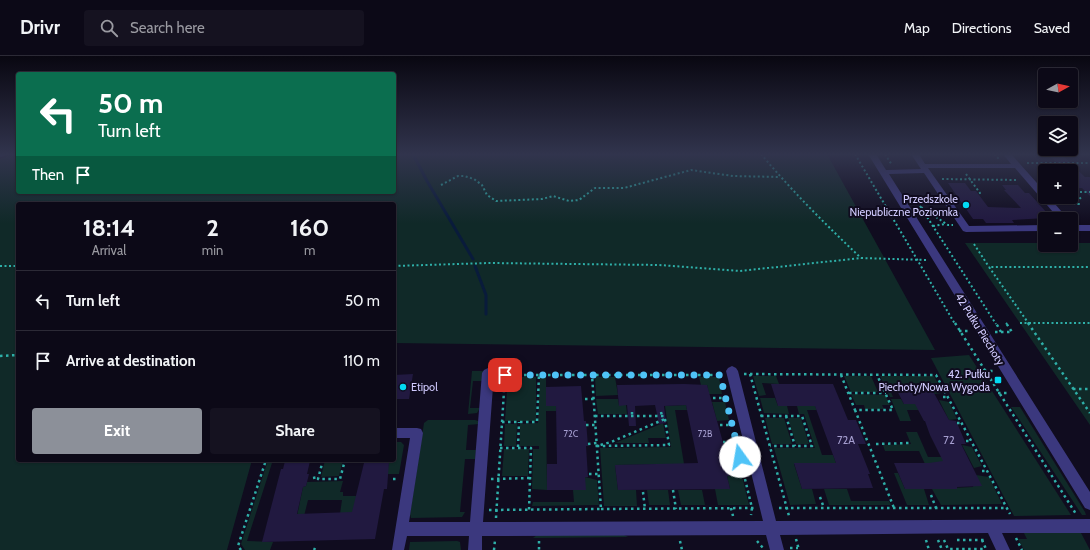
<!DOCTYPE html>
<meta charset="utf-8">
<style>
:root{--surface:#0c0917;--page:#151220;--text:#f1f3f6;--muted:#9a9aa1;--line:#2c2a36;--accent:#8c9099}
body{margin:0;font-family:Cabin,sans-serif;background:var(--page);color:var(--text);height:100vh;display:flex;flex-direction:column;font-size:15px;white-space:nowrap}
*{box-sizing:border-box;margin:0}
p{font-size:13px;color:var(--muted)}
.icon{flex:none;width:22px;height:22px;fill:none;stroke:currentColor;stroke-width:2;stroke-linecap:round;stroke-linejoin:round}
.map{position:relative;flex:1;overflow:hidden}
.panel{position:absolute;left:16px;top:146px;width:380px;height:260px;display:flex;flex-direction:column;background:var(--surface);border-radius:4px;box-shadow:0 1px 3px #0004,0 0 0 1px var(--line)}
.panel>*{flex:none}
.top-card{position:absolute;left:16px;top:16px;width:380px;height:122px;border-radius:4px;box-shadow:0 1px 3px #0004,0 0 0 1px var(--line);background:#0b6e4f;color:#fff;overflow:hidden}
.needle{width:26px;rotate:82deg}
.fabs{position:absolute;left:1038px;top:12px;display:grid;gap:8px}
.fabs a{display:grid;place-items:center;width:40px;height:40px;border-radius:4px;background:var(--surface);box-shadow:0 1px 3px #0004,0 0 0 1px var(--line);font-size:20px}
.pin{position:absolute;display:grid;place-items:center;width:34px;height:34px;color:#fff;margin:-17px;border-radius:8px;box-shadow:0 2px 6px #0006}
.me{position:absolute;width:44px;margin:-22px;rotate:347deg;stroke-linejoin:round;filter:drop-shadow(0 0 3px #0008)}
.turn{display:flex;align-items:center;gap:14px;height:84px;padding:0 16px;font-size:18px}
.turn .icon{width:52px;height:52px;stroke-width:2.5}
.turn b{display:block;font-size:28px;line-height:34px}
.then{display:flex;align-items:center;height:38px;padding:0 16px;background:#0003;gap:8px;font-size:15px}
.eta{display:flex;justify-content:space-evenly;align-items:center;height:68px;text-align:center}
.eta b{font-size:24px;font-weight:700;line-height:28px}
.primary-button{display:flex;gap:8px;margin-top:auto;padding:8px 16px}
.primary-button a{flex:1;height:46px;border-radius:4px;background:var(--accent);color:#fff;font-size:16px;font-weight:700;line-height:46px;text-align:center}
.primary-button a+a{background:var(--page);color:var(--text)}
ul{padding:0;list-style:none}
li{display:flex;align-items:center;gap:12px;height:60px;padding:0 16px;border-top:1px solid var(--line)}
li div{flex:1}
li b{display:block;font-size:15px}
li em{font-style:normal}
header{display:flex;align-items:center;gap:24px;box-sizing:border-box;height:56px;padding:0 20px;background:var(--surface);border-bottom:1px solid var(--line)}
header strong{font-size:19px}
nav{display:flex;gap:22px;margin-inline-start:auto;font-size:14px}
.search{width:280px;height:36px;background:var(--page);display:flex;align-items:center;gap:10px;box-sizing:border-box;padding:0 14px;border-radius:4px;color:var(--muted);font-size:15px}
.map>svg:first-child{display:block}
</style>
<header>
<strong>Drivr</strong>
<div class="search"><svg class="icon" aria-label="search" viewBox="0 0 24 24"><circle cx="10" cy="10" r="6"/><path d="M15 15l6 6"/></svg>Search here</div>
<nav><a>Map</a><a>Directions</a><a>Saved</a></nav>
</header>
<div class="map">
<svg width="1090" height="494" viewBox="0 0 1090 494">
<rect width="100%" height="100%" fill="#100c1f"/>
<!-- green -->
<g fill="#102928">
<path d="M15 98H18V136H394V98H827L935 294 394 287V148H18V404H252L227 494H0V103Z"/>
<path d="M965 187H1045V189H1071V187H1090V369Z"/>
<path d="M969 299 1071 459 1014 460 931 302Z"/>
<path d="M472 315H484L483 325H473L470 352H480L477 357 468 358Z"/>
<path d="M546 320V350H556V355H546L547 434 532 433 533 393H539V390H520V368L538 367 540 321Z"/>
<path d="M753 320H776L779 328 762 327 766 339 759 340Z"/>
<path d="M844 320H871L878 336H851Z"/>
<path d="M880 320H934L943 337 934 338 930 330 888 329 893 341H890Z"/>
<path d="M508 321H536V365H505Z"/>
<path d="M595 321H615L618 339 596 340Z"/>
<path d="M699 321H719L722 338H709L707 329H701Z"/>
<path d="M851 338 885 339 890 349H882L884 353H865L864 349H856Z"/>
<path d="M760 342H775L778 350H787L789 358 764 357Z"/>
<path d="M596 343H618L619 349H626L627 358H598Z"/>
<path d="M891 343H901L904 348H916L920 354H907L911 365H900Z"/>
<path d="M939 344 949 346 957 363 949 364Z"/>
<path d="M712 346H725L729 364 717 365Z"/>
<path d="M686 349 687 354H675L684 408 615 409 618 434H636L637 450H604L600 392 671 391 665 350Z"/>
<path d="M797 350H815L817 354H807L822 399H833L836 407 794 408 802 433H812L816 448 790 449 774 392H815L804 358H799Z"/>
<path d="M1011 351H1020L1085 456 1086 459H1082Z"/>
<path d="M765 362H784L792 388H772Z"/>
<path d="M788 362H801L809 388H796Z"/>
<path d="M428 364H475L478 365 479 368 468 369 466 394H476L475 403H465L460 456H465L462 461 411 462 410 458 424 367Z"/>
<path d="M663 367 666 382H648L649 387H615Z"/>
<path d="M505 368H517L516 390H504Z"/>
<path d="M906 376H917L928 401H943L946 406 925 408 919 395H885L883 389 911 388Z"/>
<path d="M394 386H401L404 389 399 418H387L389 406H376V404H394Z"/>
<path d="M962 389 972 391 982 410 974 412Z"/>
<path d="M722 390H736L740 411 727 412Z"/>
<path d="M504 393H529L528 420H502Z"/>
<path d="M268 404H285V405L272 407 247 485 273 486 270 494H245L241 488Z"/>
<path d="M325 404H343L339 420 321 421Z"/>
<path d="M894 417H898L905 433H924L929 449H907Z"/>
<path d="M976 419 989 421 1002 448 941 449 932 433 973 431Z"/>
<path d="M727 420H742L749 449H718L715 433H730Z"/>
<path d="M585 421 597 424 599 449 532 450 533 446H574L573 434Z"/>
<path d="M343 425 340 436H343V440H357L352 458H340L342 444H308L304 460H297L303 431 306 430 307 426Z"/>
<path d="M824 433H847L851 445H889L891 449H829Z"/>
<path d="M647 434H668L670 449H649Z"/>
<path d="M678 434H702L705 449H681Z"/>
<path d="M1024 477H1081L1090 494H1024L1018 483H1027Z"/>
<path d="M537 479H624L628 481 533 482Z"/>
<path d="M457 485 460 486 461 494H409L410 486Z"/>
</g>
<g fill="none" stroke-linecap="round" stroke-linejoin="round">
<!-- stream -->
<g stroke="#091b3b" stroke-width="3">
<path d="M413 98 427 125 473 203"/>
<path d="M475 210 486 239V258"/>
</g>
</g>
<!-- building -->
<g fill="#211940">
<path d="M1048 98H1061L1085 121H1090V140L1082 132H1074L1071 129V115H1065Z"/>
<path d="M948 127H965L971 135H976L988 151 1021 152 1004 134H1006L1002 129H1018L1025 137H1029L1047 157H1041L1046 162 1012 164 1014 167H986L983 163H973Z"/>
<path d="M413 318 409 343H394V319Z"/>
<path d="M684 328 707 329 724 390H722L729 420H727L730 433 618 434 615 409 698 407 686 349 664 350 666 367 659 368 655 349 635 350 636 370H629L627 349 619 350 617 329Z"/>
<path d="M771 328H833L848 364H856L862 379 866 388H858L870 418H868L873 432 802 433 794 407H836L815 350H778Z"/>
<path d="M894 329 930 330 949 364 956 365 957 367 966 388H961L982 430 957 431V433H905L894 407H929L943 405 930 379 925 365H924L915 348H904Z"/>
<path d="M581 330 584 365H586L588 390H586L588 421H585L586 434H547V408H557L556 350H546V331Z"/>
<path d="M285 405H310L307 418H309L306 430 303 431 297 458 352 456 364 407 389 406 387 433H384L375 483 262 486 281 413H283Z"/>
</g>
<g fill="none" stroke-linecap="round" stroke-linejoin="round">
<!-- path-far1 -->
<g stroke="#2eafa8" stroke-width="2" stroke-dasharray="2 2.5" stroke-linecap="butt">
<path d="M761 98C792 135 826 169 861 202"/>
<path d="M855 98 955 268"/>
<path d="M885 98 892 109"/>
<path d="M994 98 999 103"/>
<path d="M1027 107H1090"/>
<path d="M1041 107 1048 115"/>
<path d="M966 118 980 137H977"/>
<path d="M942 123 1018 124"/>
<path d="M441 129 458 120H464L474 123 482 129 487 139 496 145 542 143 553 140 569 145 579 144 595 132H624L691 114 733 120 780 121"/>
<path d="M1071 136H1090"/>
<path d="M1064 141 1066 143H1081L1075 136"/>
<path d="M1066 143 1071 148H1079L1074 143"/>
<path d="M920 150 996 268"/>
<path d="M921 151 948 169H953"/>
<path d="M933 170 945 168"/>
<path d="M974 188 989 211"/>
<path d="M0 210H18"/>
<path d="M394 210 489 207 659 209 740 215 861 202 926 204"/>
<path d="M1006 267 1007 268"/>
<path d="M1020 267H1090"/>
<path d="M1029 268 989 211H1090"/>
</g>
<!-- path -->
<g stroke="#2eafa8" stroke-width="2.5" stroke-dasharray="2.5 3.5" stroke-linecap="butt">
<path d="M955 267 1076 458"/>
<path d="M1028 267 1090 357"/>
<path d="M959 275H970"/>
<path d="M995 276H1001L996 267"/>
<path d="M1001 276H1012L1006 267"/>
<path d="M0 300 18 299"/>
<path d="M984 315H995"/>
<path d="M744 318 936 319 1010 458"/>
<path d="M750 318 789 460"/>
<path d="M500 319H721"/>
<path d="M841 319 855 354H893L877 319"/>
<path d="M1073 333H1090"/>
<path d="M849 337H886"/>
<path d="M998 337H1009"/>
<path d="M943 341H948"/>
<path d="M713 342H726"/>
<path d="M585 343H594"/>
<path d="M855 354 894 452"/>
<path d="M632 356V360"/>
<path d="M661 356 662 360"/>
<path d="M595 360H664L665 363"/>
<path d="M761 360H802L812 390H770"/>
<path d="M786 360 795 390"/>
<path d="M665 363 669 389 597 390 611 386Z"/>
<path d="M502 366H537L539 319"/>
<path d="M957 367H962"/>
<path d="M586 369H596"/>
<path d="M720 369H732"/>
<path d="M966 385H971"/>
<path d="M723 386H737"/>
<path d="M588 388 597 387"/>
<path d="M876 388 909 387"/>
<path d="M518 391 519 366"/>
<path d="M500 392H531L529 454"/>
<path d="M323 404 318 423H340L345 404"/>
<path d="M982 415H987"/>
<path d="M729 416H744"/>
<path d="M589 418H599"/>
<path d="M313 422 319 421"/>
<path d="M393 423H398"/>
<path d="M491 423 530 422"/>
<path d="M745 423 752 452 751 459"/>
<path d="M673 434 676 453"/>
<path d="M643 436 645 453"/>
<path d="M931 439 936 452"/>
<path d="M820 441 824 452"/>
<path d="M731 452 733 460"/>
<path d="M779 452H1006"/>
<path d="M601 453 754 452"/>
<path d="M489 454 601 453 592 319"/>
<path d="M496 462 505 319"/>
<path d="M1016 482 1022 494"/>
<path d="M796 483 799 494"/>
<path d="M926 484 929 494"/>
<path d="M938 484 942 494"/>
<path d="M944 484 948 493H986"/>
<path d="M957 484H985"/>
<path d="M982 484 986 493"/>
<path d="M539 485V494"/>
<path d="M680 485 682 494"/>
<path d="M757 485 763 492"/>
<path d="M790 492H798"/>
<path d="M241 494 238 490 266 404"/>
<path d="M314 494 315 492"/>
<path d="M494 494 495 484"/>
</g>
<!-- minor -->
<g fill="#3b387e" fill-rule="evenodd">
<path d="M0 98H9L0 101Z"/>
<path d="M868 98H876L886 114 921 113 911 98H919L925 108H1011L1003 98H1011L1045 136V141H1049L1068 163H1059L1015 112H928L969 170 1045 169V175L966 176 963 175 924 117 889 118 1090 436V454L1085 452Z"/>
<rect x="1071" y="169" width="19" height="6"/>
<path d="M732 310 736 312 738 315 776 465 1090 463V477H1002L1010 494H996L988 477 780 479 784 494H770L766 479 482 480V494H468L469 480H407L404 494H392L410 382H394V372H417L421 373 423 377 409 466H470L482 317 484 314 488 312 492 314 494 317 483 466 763 465 726 315 728 312Z"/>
</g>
</g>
<!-- sky -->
<linearGradient id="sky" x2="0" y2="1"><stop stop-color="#090711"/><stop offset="0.59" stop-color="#31344d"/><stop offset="1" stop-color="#31344d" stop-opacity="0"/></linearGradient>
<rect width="1090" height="167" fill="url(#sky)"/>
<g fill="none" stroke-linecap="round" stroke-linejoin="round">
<!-- route -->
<path stroke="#4fc3f7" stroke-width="7" stroke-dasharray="0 12.6" d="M505 319H720L740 401"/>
</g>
<!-- markers -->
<g fill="#02daf3" stroke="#100c1f" stroke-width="1.5">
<circle cx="966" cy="149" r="4"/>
<rect x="994" y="320" width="8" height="8" rx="2"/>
<circle cx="403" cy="331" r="4"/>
</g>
<g text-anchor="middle" stroke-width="4" stroke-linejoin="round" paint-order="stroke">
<!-- number labels -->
<g font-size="9" fill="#a59ecf">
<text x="571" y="381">72C</text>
<text x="705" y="381">72B</text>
</g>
<!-- poi labels -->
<g font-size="11" fill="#d1cbff" stroke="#100c1f" text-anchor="end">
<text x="958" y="147">Przedszkole<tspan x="958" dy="13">Niepubliczne Poziomka</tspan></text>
<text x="990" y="322">42. Pułku<tspan x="990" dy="13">Piechoty/Nowa Wygoda</tspan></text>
<text x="411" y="335" text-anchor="start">Etipol</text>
</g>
<!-- street labels -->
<g font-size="11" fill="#d1cbff" stroke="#100c1f">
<text transform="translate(980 273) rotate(58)" y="4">42 Pułku Piechoty</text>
</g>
<!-- near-number labels -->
<g font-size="11" fill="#a59ecf">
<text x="846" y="388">72A</text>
<text x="949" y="388">72</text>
</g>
</g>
</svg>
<div class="fabs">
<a><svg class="needle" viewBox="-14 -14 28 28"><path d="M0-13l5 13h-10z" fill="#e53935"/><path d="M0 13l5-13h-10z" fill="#9a9aa1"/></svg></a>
<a><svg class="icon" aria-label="layers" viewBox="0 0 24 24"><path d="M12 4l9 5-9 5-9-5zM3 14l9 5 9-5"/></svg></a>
<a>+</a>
<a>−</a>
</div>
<div class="pin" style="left:505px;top:319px;background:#d93025"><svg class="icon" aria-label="arrive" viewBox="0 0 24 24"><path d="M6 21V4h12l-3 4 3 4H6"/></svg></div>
<svg class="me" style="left:740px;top:401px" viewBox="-20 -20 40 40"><circle r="19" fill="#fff"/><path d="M0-13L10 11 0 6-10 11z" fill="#4fc3f7"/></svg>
<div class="top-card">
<div class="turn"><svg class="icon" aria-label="left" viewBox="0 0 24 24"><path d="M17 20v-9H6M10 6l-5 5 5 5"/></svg><div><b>50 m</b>Turn left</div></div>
<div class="then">Then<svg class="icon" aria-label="arrive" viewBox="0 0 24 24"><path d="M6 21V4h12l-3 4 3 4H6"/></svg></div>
</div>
<section class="panel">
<div class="eta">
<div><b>18:14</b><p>Arrival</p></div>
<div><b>2</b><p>min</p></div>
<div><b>160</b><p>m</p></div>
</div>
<ul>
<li><svg class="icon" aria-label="left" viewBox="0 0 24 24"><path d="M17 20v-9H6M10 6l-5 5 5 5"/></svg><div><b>Turn left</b></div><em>50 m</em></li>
<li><svg class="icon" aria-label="arrive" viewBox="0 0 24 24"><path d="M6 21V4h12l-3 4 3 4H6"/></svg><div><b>Arrive at destination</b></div><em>110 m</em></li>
</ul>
<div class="primary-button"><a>Exit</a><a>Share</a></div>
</section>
</div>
